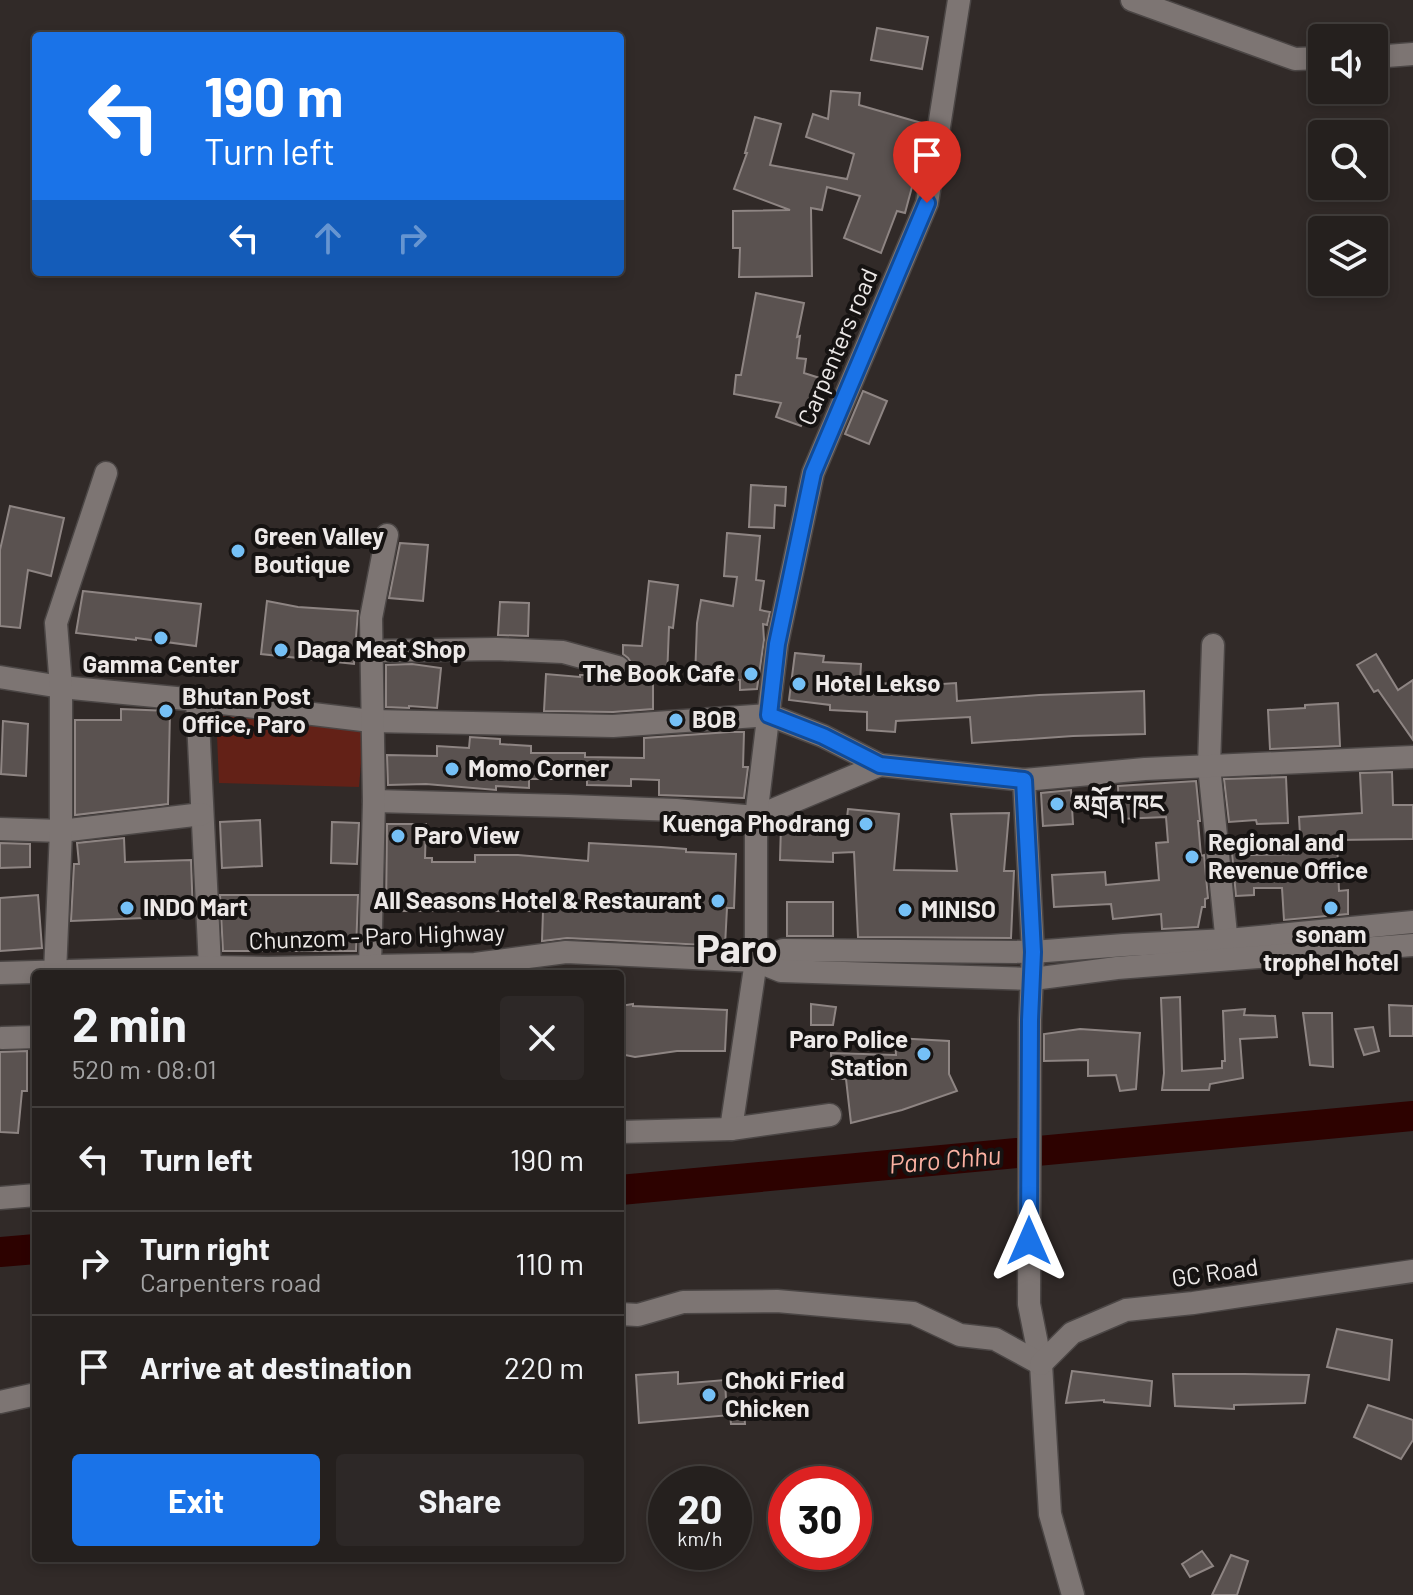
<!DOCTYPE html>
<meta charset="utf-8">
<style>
:root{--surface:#25201e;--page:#2d2827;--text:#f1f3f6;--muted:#a3a3a4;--line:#423e3c;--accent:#1a73e8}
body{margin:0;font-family:Barlow,"Noto Serif Tibetan",sans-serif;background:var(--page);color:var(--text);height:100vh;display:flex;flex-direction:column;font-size:30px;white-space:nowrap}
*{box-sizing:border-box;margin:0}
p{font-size:26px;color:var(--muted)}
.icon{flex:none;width:44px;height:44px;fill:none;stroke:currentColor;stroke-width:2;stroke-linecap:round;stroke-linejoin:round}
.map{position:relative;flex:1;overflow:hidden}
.details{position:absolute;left:32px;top:970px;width:592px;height:592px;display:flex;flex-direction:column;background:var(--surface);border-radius:8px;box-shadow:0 4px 12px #0003,0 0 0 2px var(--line)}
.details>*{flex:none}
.top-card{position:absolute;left:32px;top:32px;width:592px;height:244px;border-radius:8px;box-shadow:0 4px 12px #0003,0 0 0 2px var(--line);background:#1a73e8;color:#fff;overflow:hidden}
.tools{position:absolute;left:1308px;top:24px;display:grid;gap:16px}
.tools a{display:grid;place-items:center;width:80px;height:80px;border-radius:8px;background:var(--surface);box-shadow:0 4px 12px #0003,0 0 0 2px var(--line);font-size:40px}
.speed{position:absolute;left:648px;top:1466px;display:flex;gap:16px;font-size:40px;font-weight:700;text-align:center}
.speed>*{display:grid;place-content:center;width:104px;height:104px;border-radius:50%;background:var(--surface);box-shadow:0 4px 12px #0003,0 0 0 2px var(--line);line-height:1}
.speed small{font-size:20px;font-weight:400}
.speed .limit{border:12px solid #d22;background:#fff;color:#111}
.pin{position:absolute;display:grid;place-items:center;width:68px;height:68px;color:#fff;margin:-82px -34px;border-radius:50% 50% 50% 0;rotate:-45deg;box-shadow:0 0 8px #0007}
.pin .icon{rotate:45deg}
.me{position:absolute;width:88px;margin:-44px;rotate:0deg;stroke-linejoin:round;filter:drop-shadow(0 0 6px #0008)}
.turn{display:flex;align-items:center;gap:28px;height:168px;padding:0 40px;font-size:36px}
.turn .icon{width:104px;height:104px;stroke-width:2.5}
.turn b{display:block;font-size:56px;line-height:68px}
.lanes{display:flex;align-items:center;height:76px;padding:0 40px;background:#0003;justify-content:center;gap:40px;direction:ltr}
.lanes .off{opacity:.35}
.round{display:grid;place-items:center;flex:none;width:84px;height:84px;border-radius:8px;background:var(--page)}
.overview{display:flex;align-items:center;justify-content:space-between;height:136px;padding:0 40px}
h1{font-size:48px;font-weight:700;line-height:60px}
.cta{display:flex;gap:16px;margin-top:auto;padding:16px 40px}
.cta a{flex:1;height:92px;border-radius:8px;background:var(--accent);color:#fff;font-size:32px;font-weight:700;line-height:92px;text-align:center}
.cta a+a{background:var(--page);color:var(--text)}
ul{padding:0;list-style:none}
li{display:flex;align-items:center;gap:24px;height:104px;padding:0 40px;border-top:2px solid var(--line)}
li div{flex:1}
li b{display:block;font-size:30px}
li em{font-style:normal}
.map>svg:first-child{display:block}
</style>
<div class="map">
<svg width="1413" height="1595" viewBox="0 0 1413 1595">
<rect width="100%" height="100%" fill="#312a28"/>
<!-- green -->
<path fill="#632117" d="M216 712 364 727 359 787 219 783Z"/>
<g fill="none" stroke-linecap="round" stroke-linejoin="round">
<!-- river -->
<g stroke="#2d0200" stroke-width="30">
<path d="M620 1190 1413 1116"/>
<path d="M0 1252 36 1249"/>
</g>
</g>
<!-- building -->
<g fill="#5a5250" stroke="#8e8583" stroke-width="2">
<path d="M877 28 928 37 922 69 871 60Z"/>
<path d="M831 91 860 93 859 105 925 124 911 171 916 172 905 213 897 211 881 253 844 238 860 196 827 187 822 210 811 208 812 276 739 277 740 248H733V211L790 210 734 189 747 153H745L755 117 781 124 770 165 847 179 854 154 806 137 813 114 828 119Z"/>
<path d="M756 293 804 303 797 337 800 336 797 358 806 359 804 373 826 380 819 400 811 398 801 426 776 417 781 403 734 394 736 375H741Z"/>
<path d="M863 391 887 401 869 444 845 434Z"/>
<path d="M751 485 786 487 785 506 775 505 774 528 749 527Z"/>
<path d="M10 506 64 518 51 576 28 570 20 628 0 626V550Z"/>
<path d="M727 533 760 536 756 580 764 581 760 610 770 612 767 625 763 624 764 640 757 689 740 690V680L695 678 697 623 701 600 733 606 737 577 724 576Z"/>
<path d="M400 543 428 545 423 601 389 598Z"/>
<path d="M649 581 678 585 673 628 669 627 667 678H653V709L613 712 544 711 546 674 580 677V675H594L615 681 622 680 628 676 632 670V664L628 658 623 654V645L642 646Z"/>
<path d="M83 591 201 604 196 646 136 638V640L76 633Z"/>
<path d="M267 601 298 607 358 611 354 664 261 654Z"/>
<path d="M500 602 529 603 528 636 498 635Z"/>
<path d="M795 653 824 656 823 662 861 664 860 682 897 684V687L956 683 957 701 1039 695 1144 691 1145 734 1073 736 972 743 970 717 896 721 895 732 867 730V712L830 710V705L789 700Z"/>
<path d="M1376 654 1398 690 1413 680V740L1378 690 1374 692 1357 665Z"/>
<path d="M386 665 412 664 441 668 437 708 409 706V708L386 707Z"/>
<path d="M1338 703 1340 746 1270 749 1268 710 1305 708V705Z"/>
<path d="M121 709 170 711 168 804 75 815V720H121Z"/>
<path d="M3 721 28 724 26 776 1 774Z"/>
<path d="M730 732H744L743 767H748L744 798 659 795V780L631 779V786L587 785V779H529V788L496 786V790L426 784 388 785 387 755 437 756V746L469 748 470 737 500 739V744L531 746V753H585V757L644 758V738Z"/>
<path d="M1392 772 1393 805H1413V839L1337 840 1339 891 1348 890V914L1284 920 1282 888H1254V895L1236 896 1232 853 1251 851V855L1299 854 1301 853 1299 817 1362 813 1360 773Z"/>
<path d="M1286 777 1288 823 1257 824 1256 820 1229 822 1224 779Z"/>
<path d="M1196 781 1200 821H1198L1201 856 1204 855 1208 898 1205 899V907H1202L1198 927 1162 929 1161 914 1113 919 1111 904 1054 907 1052 875 1105 872 1106 885 1159 880 1156 843 1168 842 1166 817 1119 819 1118 786Z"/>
<path d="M1071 790 1073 824 1043 826 1041 793Z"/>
<path d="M848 809 899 814 894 870 957 871 951 814 1009 813 1004 871H1014L1011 938 858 937 854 852 833 853V862L780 860 781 825 846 827Z"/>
<path d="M260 820 262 866 222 868 220 822Z"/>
<path d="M332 822 359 823 357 864 331 863Z"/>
<path d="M387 824H426L425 858H432V862H475V855H518L588 861 589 843 661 847 686 849V852L736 854 734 908H727L725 946 567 938 542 941 543 911H386Z"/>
<path d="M124 838 125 862 191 860 193 916 71 921 74 864H79L77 843Z"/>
<path d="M0 843 30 844V867L0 868Z"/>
<path d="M38 895 42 948 0 951V898Z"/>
<path d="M220 895H358L356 951H223Z"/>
<rect x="787" y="902" width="46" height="34"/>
<path d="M1180 997 1182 1071 1222 1068V1061H1225L1223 1011 1245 1009 1244 1015 1275 1016 1277 1037 1240 1039 1243 1078 1210 1084 1209 1090H1162L1164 1073 1161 998Z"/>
<path d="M633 1004V1006L727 1010 725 1051H677L635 1057 620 1054V1006Z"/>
<path d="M811 1004 836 1007 833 1025H811Z"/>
<path d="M1389 1005 1413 1006V1036H1390Z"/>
<path d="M1303 1013H1332L1333 1067 1310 1065Z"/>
<path d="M1373 1027 1379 1051 1364 1055 1355 1029Z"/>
<path d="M1080 1029 1140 1033 1136 1089 1120 1091 1116 1075 1088 1076V1060L1044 1061V1034Z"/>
<path d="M895 1038 949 1041V1074L957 1091 902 1110 851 1123 846 1079H832L831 1053 896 1055Z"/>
<path d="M27 1051V1091H22L18 1133 0 1132V1052Z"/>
<path d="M1337 1329 1392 1340 1389 1380 1327 1367Z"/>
<path d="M1072 1371 1152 1381 1150 1406 1104 1402V1400L1066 1403Z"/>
<path d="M678 1372V1384L725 1380 726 1399 743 1398 745 1424H731L730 1415 639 1423 636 1375Z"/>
<path d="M1173 1374H1244L1309 1375 1305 1403 1234 1405V1409L1175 1406Z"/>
<path d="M1368 1405 1413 1420V1440L1401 1459 1354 1437Z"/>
<path d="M1202 1551 1213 1566 1190 1577 1182 1564Z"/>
<path d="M1231 1555 1248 1561 1237 1595H1212Z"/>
</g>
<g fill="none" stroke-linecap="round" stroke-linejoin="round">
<!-- minor casing -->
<g stroke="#4b4645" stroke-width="25">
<g id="minor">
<path d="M1132 0 1295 59 1322 58"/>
<path d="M1374 57 1413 54"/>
<path d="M1213 645 1209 766 1228 954"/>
<path d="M371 651 496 649 563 652 618 667"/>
<path d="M0 677 61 687 197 700 371 721 613 726 769 715 823 736 880 765 1024 780 1145 769 1413 757"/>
<path d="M197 700 210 967"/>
<path d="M1024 780 1033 952 1030 1020 1029 1304 1041 1364 1050 1514 1073 1595"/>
<path d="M374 801 568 806 676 810 756 817 880 765"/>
<path d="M0 829 61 831 202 814"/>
<path d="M756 961 783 950 1033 952 1124 945 1228 940 1413 922"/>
<path d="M370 966 374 801 371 618 387 535"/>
<path d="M0 973 210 967 268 968 475 964 566 952 756 961 781 971 1033 979 1117 968 1413 945"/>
<path d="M55 973 61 831V687L56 623 106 473"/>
<path d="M2 1038 36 1037"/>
<path d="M731 1129 756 961V817L777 644 813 473 927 203 959 0"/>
<path d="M620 1132 731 1129 830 1115"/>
<path d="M0 1198 36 1195"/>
<path d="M620 1314 638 1315 683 1302 777 1301 913 1313 960 1335 995 1339 1041 1364"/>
<path d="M1041 1364 1072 1333 1126 1310 1193 1303 1413 1271"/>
<path d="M0 1402 36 1394"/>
</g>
</g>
<!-- minor -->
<use href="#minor" stroke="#7d7573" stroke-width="22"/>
</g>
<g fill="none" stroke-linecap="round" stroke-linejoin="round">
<!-- route casing -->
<g stroke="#114b97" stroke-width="20">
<path id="route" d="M927 203 813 473 777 644 769 715 823 736 880 765 1024 780 1033 952 1030 1020 1029 1241"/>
</g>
<!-- route -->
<use href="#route" stroke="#1a73e8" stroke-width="14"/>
</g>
<!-- markers -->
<g fill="#75c0f6" stroke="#161312" stroke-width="3">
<circle cx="238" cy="551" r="8"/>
<circle cx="161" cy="638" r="8"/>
<circle cx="281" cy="650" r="8"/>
<circle cx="751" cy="674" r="8"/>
<circle cx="799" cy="684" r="8"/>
<circle cx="166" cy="711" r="8"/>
<circle cx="676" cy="720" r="8"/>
<circle cx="452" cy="769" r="8"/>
<circle cx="1057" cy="804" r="8"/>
<circle cx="866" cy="824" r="8"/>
<circle cx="398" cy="836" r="8"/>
<circle cx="1192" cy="857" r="8"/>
<circle cx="718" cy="901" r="8"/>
<circle cx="127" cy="908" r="8"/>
<circle cx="1331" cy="908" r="8"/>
<circle cx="905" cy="910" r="8"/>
<circle cx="924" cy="1054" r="8"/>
<circle cx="709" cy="1395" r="8"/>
</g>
<g text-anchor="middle" stroke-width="8" stroke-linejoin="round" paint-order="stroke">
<!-- street labels -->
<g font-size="24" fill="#ede9e8" stroke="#161312">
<text transform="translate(838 347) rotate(-67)" y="8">Carpenters road</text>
<text transform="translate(377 937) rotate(-2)" y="8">Chunzom - Paro Highway</text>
<text transform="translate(1215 1273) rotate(-8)" y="8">GC Road</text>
</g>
<!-- poi labels -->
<g font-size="24" font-weight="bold" fill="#ede9e8" stroke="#161312" text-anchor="start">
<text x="254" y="545">Green Valley<tspan x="254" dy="28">Boutique</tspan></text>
<text x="297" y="658">Daga Meat Shop</text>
<text x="161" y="673" text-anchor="middle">Gamma Center</text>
<text x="735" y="682" text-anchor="end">The Book Cafe</text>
<text x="815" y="692">Hotel Lekso</text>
<text x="182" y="705">Bhutan Post<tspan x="182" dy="28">Office, Paro</tspan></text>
<text x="692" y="728">BOB</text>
<text x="468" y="777">Momo Corner</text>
<text x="1073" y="812">མགྲོན་ཁང</text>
<text x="850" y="832" text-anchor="end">Kuenga Phodrang</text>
<text x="414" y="844">Paro View</text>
<text x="1208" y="851">Regional and<tspan x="1208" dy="28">Revenue Office</tspan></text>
<text x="702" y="909" text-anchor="end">All Seasons Hotel &amp; Restaurant</text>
<text x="143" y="916">INDO Mart</text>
<text x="921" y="918">MINISO</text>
<text x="1331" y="943" text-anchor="middle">sonam<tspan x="1331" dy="28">trophel hotel</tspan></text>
<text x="908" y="1048" text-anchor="end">Paro Police<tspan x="908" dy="28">Station</tspan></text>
<text x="725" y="1389">Choki Fried<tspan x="725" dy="28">Chicken</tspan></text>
</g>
<!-- water labels -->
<g font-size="26" font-style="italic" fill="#fbb1a2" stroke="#161312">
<text transform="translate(945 1160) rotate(-5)" y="9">Paro Chhu</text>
</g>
<!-- town labels -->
<g font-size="40" font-weight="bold" fill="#ede9e8" stroke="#161312">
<text x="737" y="963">Paro</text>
</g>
</g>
</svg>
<div class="tools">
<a><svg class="icon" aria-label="sound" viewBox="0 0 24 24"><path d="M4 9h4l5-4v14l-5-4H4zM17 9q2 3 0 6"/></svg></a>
<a><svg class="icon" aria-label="search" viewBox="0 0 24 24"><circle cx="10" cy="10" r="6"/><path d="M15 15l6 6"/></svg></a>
<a><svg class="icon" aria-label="layers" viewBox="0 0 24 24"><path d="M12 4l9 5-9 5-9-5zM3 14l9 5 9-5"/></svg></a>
</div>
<div class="speed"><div>20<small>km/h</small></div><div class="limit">30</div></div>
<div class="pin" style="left:927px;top:203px;background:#d93025"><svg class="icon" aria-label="arrive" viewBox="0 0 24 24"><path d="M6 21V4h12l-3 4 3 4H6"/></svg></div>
<svg class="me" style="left:1029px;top:1241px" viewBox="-20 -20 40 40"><path d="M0-17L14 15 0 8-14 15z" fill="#1a73e8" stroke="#fff" stroke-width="4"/></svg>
<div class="top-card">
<div class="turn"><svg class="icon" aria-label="left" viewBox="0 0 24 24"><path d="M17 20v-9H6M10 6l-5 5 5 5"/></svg><div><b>190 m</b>Turn left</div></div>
<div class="lanes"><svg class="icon" aria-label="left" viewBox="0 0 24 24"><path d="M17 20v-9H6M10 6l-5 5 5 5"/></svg><svg class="icon off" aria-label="ahead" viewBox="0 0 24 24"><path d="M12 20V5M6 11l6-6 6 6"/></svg><svg class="icon off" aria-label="right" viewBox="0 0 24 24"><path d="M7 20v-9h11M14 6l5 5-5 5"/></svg></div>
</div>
<section class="details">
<div class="overview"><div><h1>2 min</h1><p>520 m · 08:01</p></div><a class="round"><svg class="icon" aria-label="close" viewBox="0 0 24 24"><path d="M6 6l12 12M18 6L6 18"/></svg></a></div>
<ul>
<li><svg class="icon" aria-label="left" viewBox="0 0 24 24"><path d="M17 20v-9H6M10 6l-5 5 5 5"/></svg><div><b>Turn left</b></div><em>190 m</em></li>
<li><svg class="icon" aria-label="right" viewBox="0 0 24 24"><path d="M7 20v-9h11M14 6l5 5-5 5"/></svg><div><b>Turn right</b><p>Carpenters road</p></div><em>110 m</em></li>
<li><svg class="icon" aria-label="arrive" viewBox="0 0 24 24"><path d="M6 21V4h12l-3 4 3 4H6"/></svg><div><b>Arrive at destination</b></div><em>220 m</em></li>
</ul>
<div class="cta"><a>Exit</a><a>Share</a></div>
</section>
</div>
